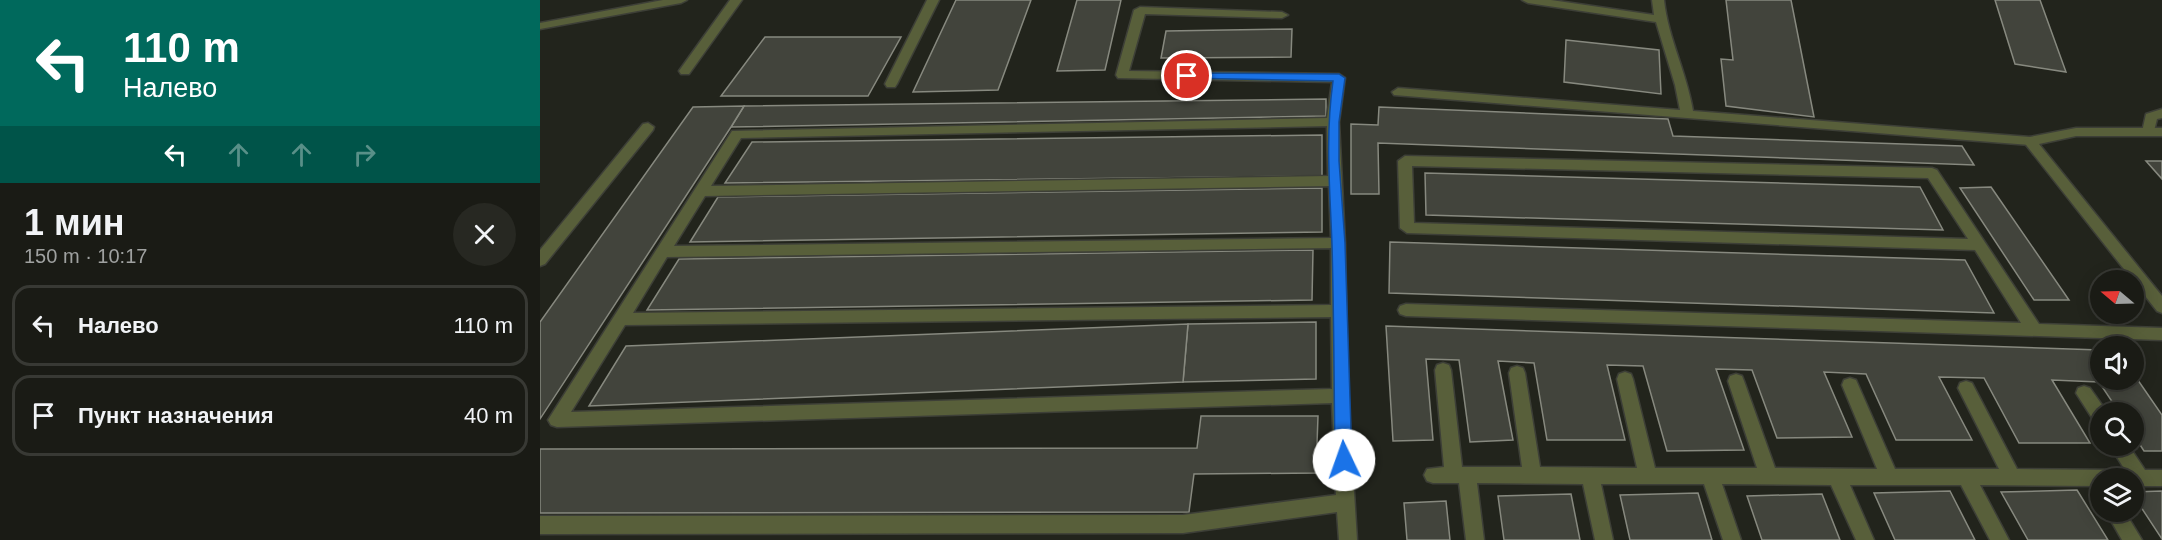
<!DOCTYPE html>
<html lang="ru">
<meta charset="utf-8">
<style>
:root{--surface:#1a1b15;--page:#272822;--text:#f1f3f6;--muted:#9fa1a0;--line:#383934}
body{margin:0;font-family:Arial,sans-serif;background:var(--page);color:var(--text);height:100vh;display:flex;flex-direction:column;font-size:22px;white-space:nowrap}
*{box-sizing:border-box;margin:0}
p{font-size:20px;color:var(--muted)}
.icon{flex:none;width:33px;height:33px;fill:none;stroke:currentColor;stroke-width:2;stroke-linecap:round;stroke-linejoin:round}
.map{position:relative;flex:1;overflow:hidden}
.panel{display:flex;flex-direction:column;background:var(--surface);width:540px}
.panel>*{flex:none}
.banner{background:#00695c;color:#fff;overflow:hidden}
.needle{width:39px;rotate:289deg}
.tools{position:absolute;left:1550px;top:270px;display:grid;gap:12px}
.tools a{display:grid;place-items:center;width:54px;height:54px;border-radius:50%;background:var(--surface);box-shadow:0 3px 15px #0003,0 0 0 2px var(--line);font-size:30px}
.pin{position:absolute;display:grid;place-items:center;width:51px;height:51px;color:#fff;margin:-26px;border:3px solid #fff;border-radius:50%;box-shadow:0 2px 6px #0007}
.me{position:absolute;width:66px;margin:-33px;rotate:357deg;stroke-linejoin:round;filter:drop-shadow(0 0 4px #0008)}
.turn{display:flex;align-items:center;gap:21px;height:126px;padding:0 24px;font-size:27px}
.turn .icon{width:78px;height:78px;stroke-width:2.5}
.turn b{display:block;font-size:42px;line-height:51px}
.lanes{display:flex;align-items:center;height:57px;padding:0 24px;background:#0003;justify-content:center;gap:30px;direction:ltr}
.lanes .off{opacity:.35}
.round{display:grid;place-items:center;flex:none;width:63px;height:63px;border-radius:32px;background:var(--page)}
.summary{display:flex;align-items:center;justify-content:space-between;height:102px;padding:0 24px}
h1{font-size:36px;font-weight:700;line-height:45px}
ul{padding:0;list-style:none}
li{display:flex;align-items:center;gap:18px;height:81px;margin:0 12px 9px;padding:0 12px;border:3px solid var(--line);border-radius:18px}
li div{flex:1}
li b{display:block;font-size:22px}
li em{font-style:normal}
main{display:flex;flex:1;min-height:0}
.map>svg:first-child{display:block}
</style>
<main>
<section class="panel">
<div class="banner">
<div class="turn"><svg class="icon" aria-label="left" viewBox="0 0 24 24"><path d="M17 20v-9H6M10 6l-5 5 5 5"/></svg><div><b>110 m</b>Налево</div></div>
<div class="lanes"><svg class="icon" aria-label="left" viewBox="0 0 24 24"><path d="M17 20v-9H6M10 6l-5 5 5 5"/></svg><svg class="icon off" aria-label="ahead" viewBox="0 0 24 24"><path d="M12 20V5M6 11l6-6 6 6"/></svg><svg class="icon off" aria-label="ahead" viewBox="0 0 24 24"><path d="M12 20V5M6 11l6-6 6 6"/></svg><svg class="icon off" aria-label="right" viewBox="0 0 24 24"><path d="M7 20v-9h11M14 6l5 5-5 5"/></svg></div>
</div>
<div class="summary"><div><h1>1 мин</h1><p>150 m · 10:17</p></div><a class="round"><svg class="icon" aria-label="close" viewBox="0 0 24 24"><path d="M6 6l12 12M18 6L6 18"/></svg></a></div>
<ul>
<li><svg class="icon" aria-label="left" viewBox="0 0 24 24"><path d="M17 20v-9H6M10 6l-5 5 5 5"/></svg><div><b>Налево</b></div><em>110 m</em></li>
<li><svg class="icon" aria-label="arrive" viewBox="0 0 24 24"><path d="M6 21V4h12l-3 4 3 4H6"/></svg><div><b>Пункт назначения</b></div><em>40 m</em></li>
</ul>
</section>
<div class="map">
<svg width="1622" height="540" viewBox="0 0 1622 540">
<rect width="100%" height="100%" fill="#22241c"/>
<!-- building -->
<g fill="#42443c" stroke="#87897f" stroke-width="1.5">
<path d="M416 0H491L458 90 373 92Z"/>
<path d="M537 0H581L565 70 517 71Z"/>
<path d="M1186 0H1251L1274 117 1186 106 1181 59 1193 60Z"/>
<path d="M1455 0H1500L1526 72 1475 64Z"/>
<path d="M752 29 751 57 621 58 626 31Z"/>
<path d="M225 37H361L328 96H181Z"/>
<path d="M1026 40 1119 50 1121 94 1024 82Z"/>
<path d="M786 99V116L191 127 204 106Z"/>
<path d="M204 106 191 127 0 419V322L153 107Z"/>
<path d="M839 107 1128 119 1133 136 1422 146 1434 165 838 143 839 194H811V124L838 125Z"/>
<path d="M782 135V176L185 183 212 142Z"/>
<path d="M1606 161H1622V179Z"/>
<path d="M885 173 1380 187 1403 230 886 215Z"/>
<path d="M1451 187 1529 300H1494L1420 188Z"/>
<path d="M782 188V232L150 242 178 197Z"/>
<path d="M850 242 1425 260 1454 313 849 293Z"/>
<path d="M773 250 772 300 107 310 139 259Z"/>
<path d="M776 322V379L643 382 648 324Z"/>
<path d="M648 324 643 382 49 406 86 346Z"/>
<path d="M846 326 1560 350V380H1593V373L1622 415V451H1604L1593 434V412H1579L1559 382 1512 380 1550 443H1479L1444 378 1399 377 1432 440H1356L1326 374 1284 372 1312 437 1237 438 1212 370 1176 369 1204 450 1127 451 1103 366 1067 365 1085 440H1007L994 363 958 361 973 440 930 442 919 360 886 359 893 440 853 441Z"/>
<path d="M661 416H778L776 473 654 474 649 512 0 513V449L657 448Z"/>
<path d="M1537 490 1568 540H1488L1461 492Z"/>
<path d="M1410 491 1435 540H1355L1334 493Z"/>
<path d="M1622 491V539L1593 495V492Z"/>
<path d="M1158 493 1172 540H1090L1080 495Z"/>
<path d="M1031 494 1040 540H964L958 496Z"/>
<path d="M1282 494 1300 540H1222L1207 496Z"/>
<path d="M906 501 910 540H867L864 503Z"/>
</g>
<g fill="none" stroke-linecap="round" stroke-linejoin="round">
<!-- service casing -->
<g stroke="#3d3f37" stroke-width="3">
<g id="service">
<path d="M123 0H147L141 3 0 29V23Z"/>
<path d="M190 0H202L149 74H141L139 71Z"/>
<path d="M387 0H399L357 84 355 87H347L345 84Z"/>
<path d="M982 0H1011L1114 15 1112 0H1124C1128 38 1147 73 1153 111L1490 137 1497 141 1490 145 854 95 852 92 858 88 1140 110 1135 85 1116 22 988 3Z"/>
<path d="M600 7 742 12 748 15 742 18 605 14 589 71 799 74 805 78 799 122 805 243 808 396 817 540H799L797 512 643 533 0 534V516L643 515 796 495 792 403 17 427 11 425 8 420 192 131 787 118 792 82 578 78 576 75 594 10ZM787 126 788 176 171 186 201 138ZM789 186 791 238 134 246 165 196ZM791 248V305L93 313 127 257ZM791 317 792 389 31 412 85 325Z"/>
<path d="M1622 109V118L1617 119 1613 135H1603L1602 132 1606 114Z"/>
<path d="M108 123 114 127 113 130 5 264 0 266V250L103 124Z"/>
<path d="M865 156 1392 168 1397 170 1499 324 1622 328V340L866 316 860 314 858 310 860 306 866 304 1481 323 1435 250 867 233 860 228 858 161ZM872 166 1388 178 1428 239 874 223Z"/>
<path d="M903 363 909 365 911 370 922 467H982L969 373 971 368 977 366 983 368 985 373 1000 467 1097 468 1077 379 1079 374 1085 372 1091 374 1093 379 1115 468H1217L1188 381 1190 376 1196 374 1202 376 1204 381 1235 468 1337 469 1302 385 1304 380 1310 378 1316 380 1355 469H1459L1418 388 1420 383 1426 381 1432 383 1477 469 1585 470 1570 446H1589L1605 470H1622V486H1593V478H1560V486L1440 485 1469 540H1450L1421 485H1310L1334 540H1316L1291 485 1182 484 1201 540H1183L1164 484H1061L1073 540H1055L1043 484 937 483 944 540H926L919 483H893L887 481 884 475 887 469 904 467 895 370 897 365Z"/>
<path d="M1544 386 1550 388 1567 412H1560V423L1554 421 1536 393 1538 388Z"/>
<path d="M1566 512H1585L1602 540H1582Z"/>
</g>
</g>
<!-- minor casing -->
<g stroke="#3d3f37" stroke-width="3">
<path id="minor" d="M1536 128H1622V136H1536L1499 144 1622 296V313L1617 311 1483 141 1490 137Z"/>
</g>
<!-- service -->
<use href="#service" fill="#585f3a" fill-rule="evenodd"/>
<!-- minor -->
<use href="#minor" fill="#585f3a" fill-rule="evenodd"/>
</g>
<!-- route -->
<path fill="#1a73e8" stroke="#114b97" stroke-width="1.5" d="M647 73 799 74 805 78 799 122V161L805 243 812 460 809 465 804 467 798 465 795 460C794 388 794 317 792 245 790 188 785 139 793 81L643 78V74Z"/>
</svg>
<div class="tools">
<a><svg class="needle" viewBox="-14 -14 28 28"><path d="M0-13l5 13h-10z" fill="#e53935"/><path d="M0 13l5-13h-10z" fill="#9fa1a0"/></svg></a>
<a><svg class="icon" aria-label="sound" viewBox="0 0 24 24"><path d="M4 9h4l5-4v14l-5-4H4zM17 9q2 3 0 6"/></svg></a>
<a><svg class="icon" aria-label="search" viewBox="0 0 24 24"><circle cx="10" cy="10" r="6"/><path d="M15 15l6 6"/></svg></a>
<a><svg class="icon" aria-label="layers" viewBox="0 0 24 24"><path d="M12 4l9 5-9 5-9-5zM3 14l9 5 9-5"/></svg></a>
</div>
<div class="pin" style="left:647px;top:76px;background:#d93025"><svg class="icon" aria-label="arrive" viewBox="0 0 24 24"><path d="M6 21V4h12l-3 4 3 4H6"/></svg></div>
<svg class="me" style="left:804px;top:460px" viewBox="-20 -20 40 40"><circle r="19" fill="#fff"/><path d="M0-13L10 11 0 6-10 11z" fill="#1a73e8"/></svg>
</div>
</main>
